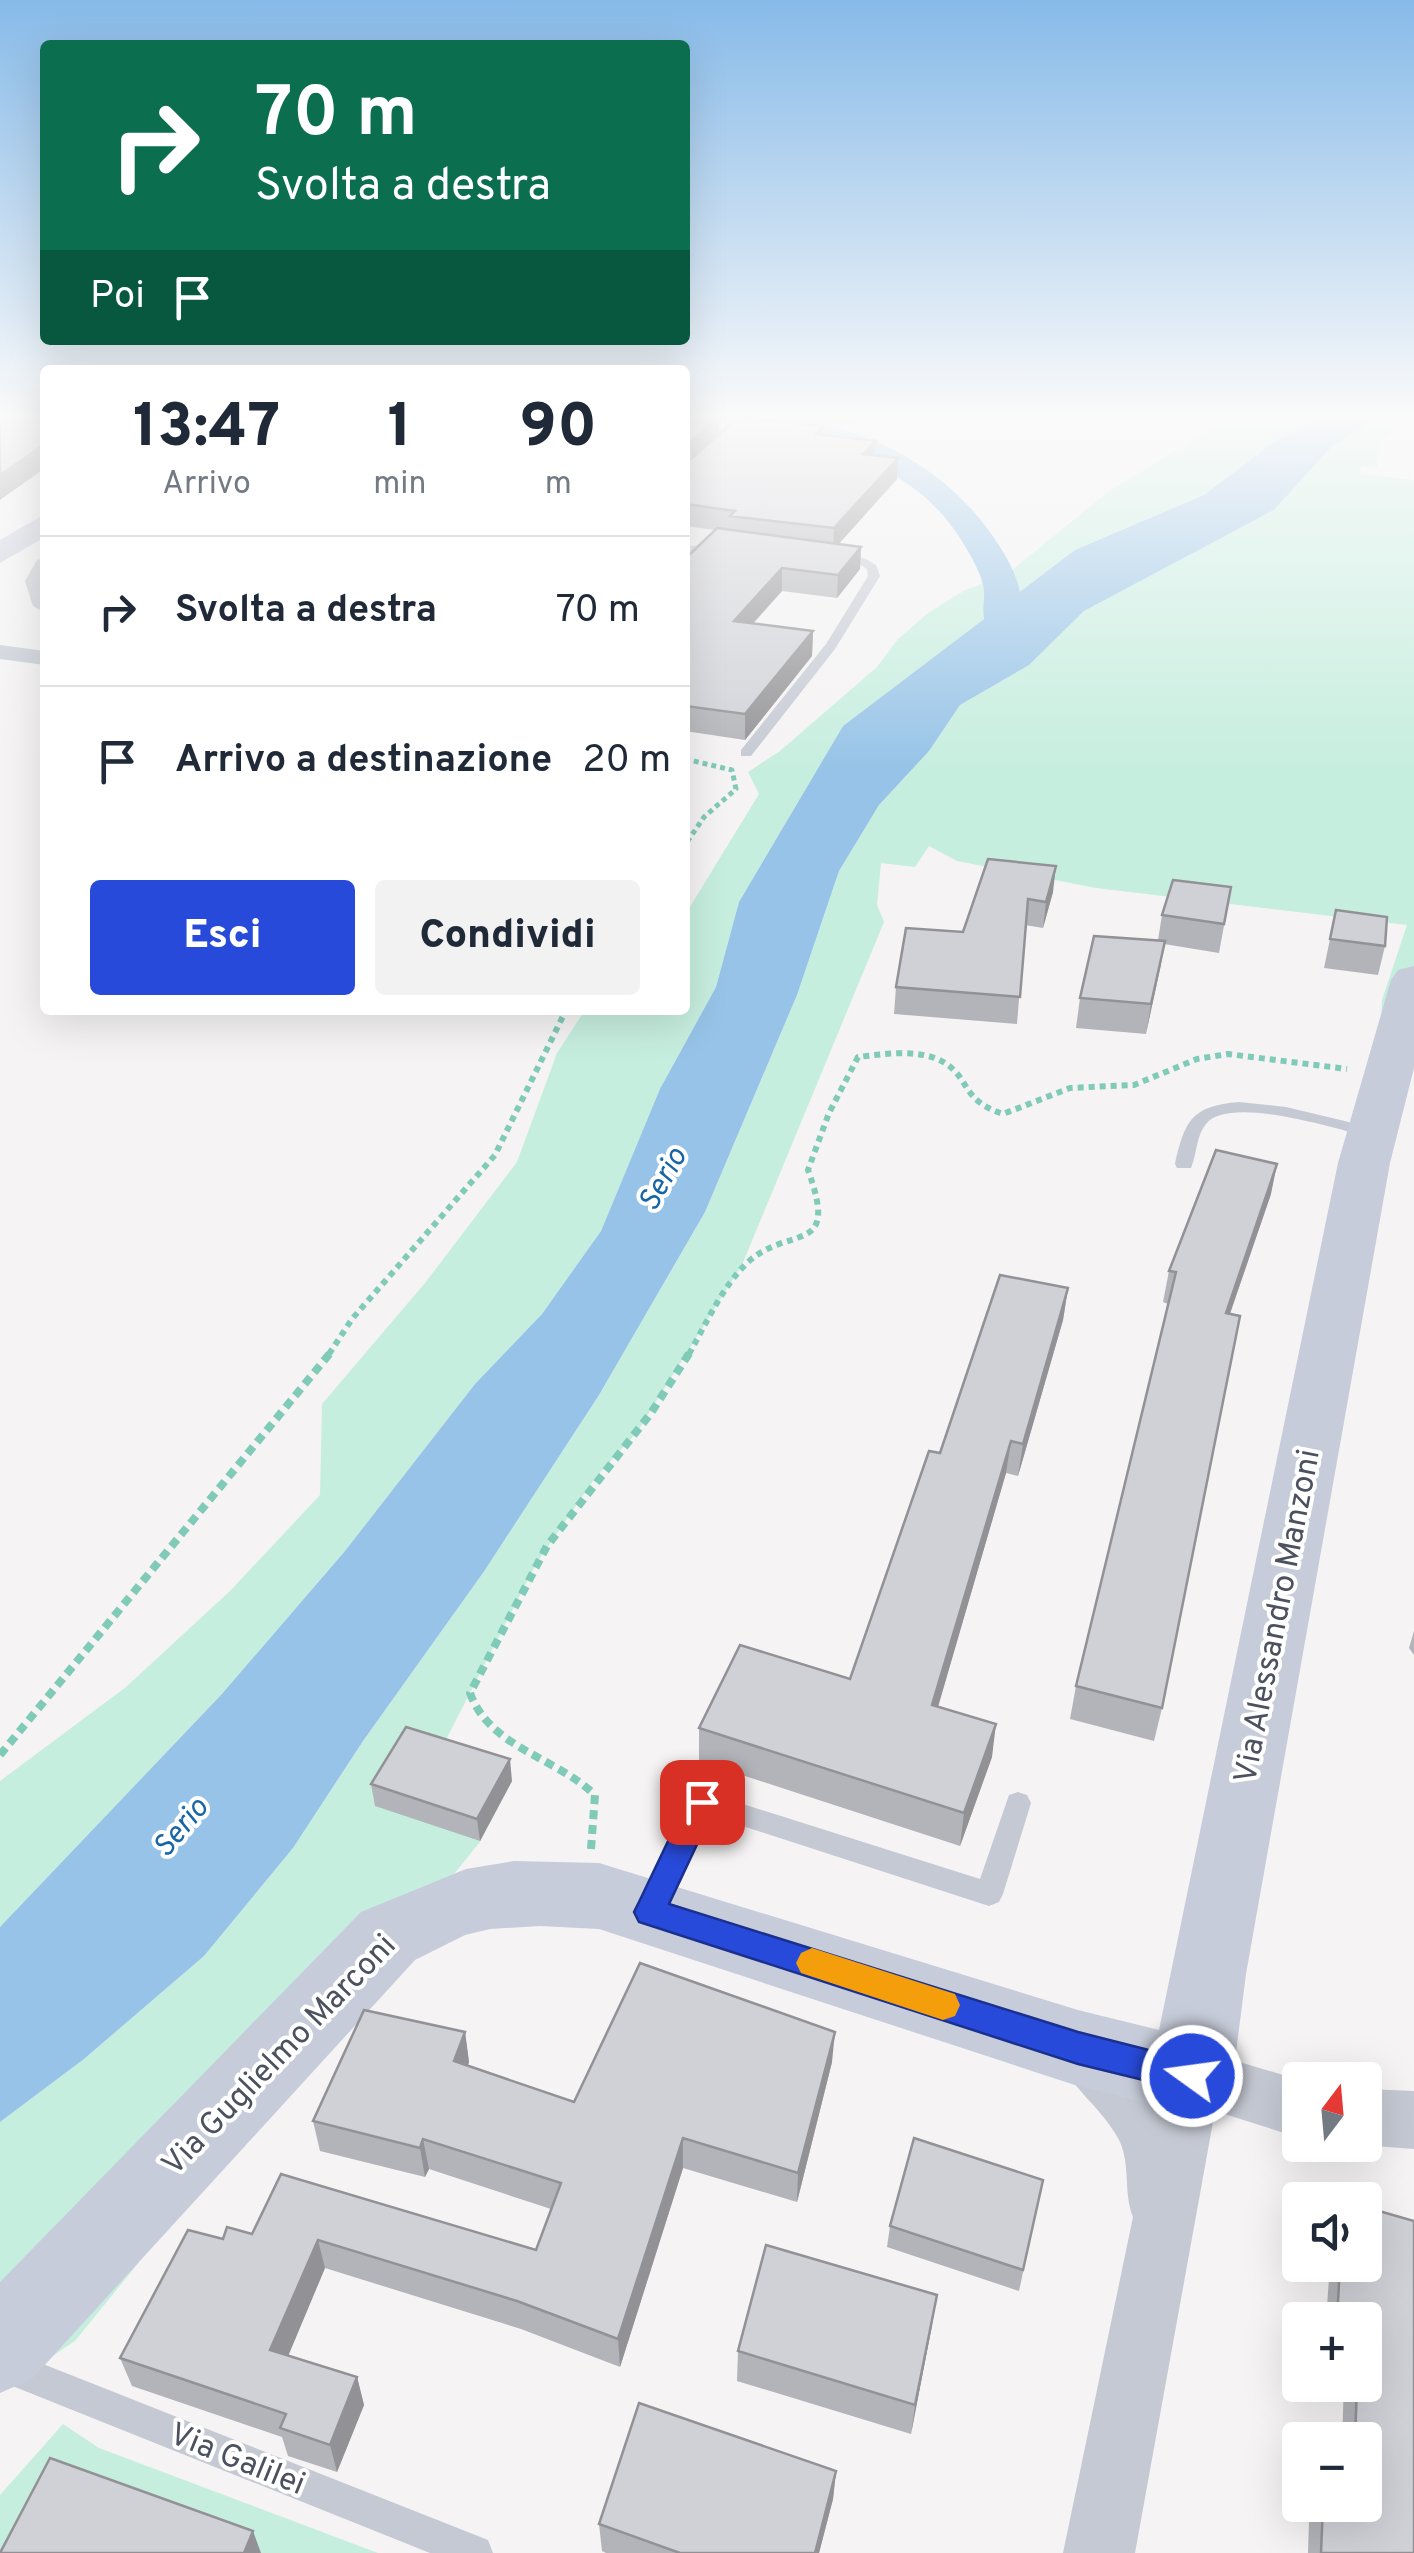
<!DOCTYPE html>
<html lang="it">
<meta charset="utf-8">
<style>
:root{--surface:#fff;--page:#f2f2f3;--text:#1f2937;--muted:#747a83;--line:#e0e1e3;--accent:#284ada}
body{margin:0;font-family:Overpass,sans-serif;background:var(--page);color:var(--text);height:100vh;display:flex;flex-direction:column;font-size:38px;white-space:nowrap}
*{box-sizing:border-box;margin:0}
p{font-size:32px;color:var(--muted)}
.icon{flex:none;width:55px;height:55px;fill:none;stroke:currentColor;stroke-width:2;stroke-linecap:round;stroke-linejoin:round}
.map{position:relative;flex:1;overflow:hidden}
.side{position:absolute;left:40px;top:365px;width:650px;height:650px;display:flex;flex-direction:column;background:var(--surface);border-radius:10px;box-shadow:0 10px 40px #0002}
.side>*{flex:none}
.top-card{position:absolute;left:40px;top:40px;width:650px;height:305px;border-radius:10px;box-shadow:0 10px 40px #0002;background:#0b6e4f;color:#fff;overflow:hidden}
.needle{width:65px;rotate:16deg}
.controls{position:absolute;left:1282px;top:2062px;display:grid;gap:20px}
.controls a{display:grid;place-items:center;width:100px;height:100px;border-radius:10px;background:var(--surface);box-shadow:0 10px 40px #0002;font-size:50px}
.pin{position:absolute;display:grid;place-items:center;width:85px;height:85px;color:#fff;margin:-42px;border-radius:20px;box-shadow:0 5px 15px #0006}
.me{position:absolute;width:110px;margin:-55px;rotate:284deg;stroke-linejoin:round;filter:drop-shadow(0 0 8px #0008)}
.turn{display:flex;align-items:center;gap:35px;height:210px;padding:0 50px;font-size:45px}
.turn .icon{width:130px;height:130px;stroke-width:2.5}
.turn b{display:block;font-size:70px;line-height:85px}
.then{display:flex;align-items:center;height:95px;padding:0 50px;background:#0003;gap:20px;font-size:38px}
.eta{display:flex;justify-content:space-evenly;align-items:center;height:170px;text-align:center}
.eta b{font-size:60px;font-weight:800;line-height:70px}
.button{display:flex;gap:20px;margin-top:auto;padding:20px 50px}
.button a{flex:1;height:115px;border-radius:10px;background:var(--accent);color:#fff;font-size:40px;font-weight:800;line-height:115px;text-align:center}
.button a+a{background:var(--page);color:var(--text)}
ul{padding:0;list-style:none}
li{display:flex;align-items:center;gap:30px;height:150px;padding:0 50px;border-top:2px solid var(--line)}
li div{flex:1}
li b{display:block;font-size:38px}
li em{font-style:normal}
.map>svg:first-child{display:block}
</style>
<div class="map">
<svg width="1414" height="2553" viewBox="0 0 1414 2553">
<rect width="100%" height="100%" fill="#f5f3f3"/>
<!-- green -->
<g fill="#c6eedf">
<path d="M1235 414H1326L1274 442 1204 495 1075 550 843 726 739 902 716 987 660 1090 601 1231 542 1314 475 1384 345 1551 221 1695 0 1927V1781L126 1687 230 1591 320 1495 322 1404 425 1283 517 1162 557 1053 585 1010H685V915L759 794 748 772 780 751 877 667 898 639 928 613 965 590 1006 575 1108 492Z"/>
<path d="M1383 414H1414L1381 441 1377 468 1361 467 1360 474 1414 480V1031L1381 1023 1382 1000 1407 925 1096 888 957 861 929 846 915 867 881 863 877 905 884 922 742 1265 637 1432 595 1478 536 1564 437 1757 512 1781 480 1842 75 2341 0 2391V2122L84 2059 204 1956 293 1848 363 1741 485 1570 599 1395 705 1212 797 995 839 871 879 805 929 751 960 705 1029 665 1084 611 1274 510 1330 448Z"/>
<path d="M63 2424 99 2448 378 2553H0V2495Z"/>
</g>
<!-- water -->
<path fill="#96c3e7" d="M1326 414H1383L1330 448 1274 510 1084 611 1029 665 960 705 929 751 879 805 839 871 797 995 705 1212 599 1395 485 1570 363 1741 293 1848 204 1956 84 2059 0 2122V1927L221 1695 345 1551 475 1384 542 1314 601 1231 660 1089 716 987 739 902 843 726 1075 550 1204 495 1274 442Z"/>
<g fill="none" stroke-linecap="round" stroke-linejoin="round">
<!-- river -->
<path fill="#96c3e7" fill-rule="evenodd" d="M712 414C830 407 944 451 1005 555 1017 576 1029 605 1014 627H988C980 615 985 604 984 590 982 576 974 561 966 548 912 453 812 444 717 420Z"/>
<!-- path-far2 -->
<path stroke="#80cab8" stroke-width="5" stroke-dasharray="5 4" stroke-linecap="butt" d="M685 759 732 770 736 789 704 817 685 845"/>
<!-- path-far1 -->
<g stroke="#80cab8" stroke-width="6" stroke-dasharray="6 5" stroke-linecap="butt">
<path d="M329 1354 352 1319 495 1155 566 1010"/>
<path d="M689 1354C706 1324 722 1287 747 1263 790 1223 840 1258 808 1170L829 1113 858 1057C884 1054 921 1048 945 1063 971 1080 961 1100 1003 1114L1070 1088 1134 1085 1197 1059 1228 1054 1347 1069"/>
</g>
<!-- path -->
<g stroke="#80cab8" stroke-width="8" stroke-dasharray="9 6" stroke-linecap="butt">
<path d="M0 1755 331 1352"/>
<path d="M591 1849 595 1795C554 1756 490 1748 470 1693L547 1546 651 1413 690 1352"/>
</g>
<!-- lane -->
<g fill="#c5c9d3" fill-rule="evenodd">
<path d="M685 416 738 433 685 482V473L726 434 685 422Z"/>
<path d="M727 541 731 542V546L685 553V547Z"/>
<path d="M835 554 864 558 876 565 880 576 835 649 751 756H741V750L826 644 868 576 867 569 857 563 831 559 829 557Z"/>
<path d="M1239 1102 1286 1107 1378 1129 1381 1133 1372 1138C1340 1130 1229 1094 1206 1124 1196 1136 1197 1154 1191 1168H1177L1175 1164C1185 1120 1192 1106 1239 1102Z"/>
<path d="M702 1791 980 1879 1009 1795 1018 1792 1027 1795 1031 1803 1003 1894 999 1902 989 1906 709 1815 663 1915 653 1918 643 1915 639 1906 643 1897 693 1794Z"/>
<path d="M0 2347 488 2540 493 2553H430L0 2381Z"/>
</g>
<!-- street -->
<g fill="#c5c9d3" fill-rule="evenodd">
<path d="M775 414H881C860 430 796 430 775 414Z"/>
<path d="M45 558V613L33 606 25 581 37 560Z"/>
<path d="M0 645 45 651V665L0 659Z"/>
<path d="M1088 2030 1109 2039 1159 2094 1171 2056 1192 2048 1300 2080V2138L1215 2111 1135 2553H1063L1133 2217C1123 2192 1131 2164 1119 2140 1103 2109 1073 2090 1058 2058L1067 2039Z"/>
<path d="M1365 2089 1414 2091V2149L1360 2145H1365Z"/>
</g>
<!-- secondary -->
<g fill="#c7ccda" fill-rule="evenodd">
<path d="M45 514V537L0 563V540Z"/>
<path d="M1414 966V1068L1390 1163 1246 1974 1233 2076 1221 2103 1192 2114 1078 2086 599 1929 540 1926 490 1929 465 1935 415 1960 32 2379 0 2393V2282L361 1912 466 1869 514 1861 599 1863 1078 2010 1159 2030 1338 1163 1391 980 1398 970Z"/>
</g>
</g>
<!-- wall -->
<g fill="#b3b4b9">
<path d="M685 414 719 435 824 426V435L875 456 898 458 897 479 839 544 861 547 860 569 837 598 782 591 753 624 813 631 812 656 745 740 685 731V559L715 530 685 526Z"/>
<path d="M988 859 1053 892 1043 928 1025 925 1017 1024 894 1014 896 987 963 932Z"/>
<path d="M1231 887 1219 953 1164 944 1146 1034 1076 1028 1080 998 1158 940 1162 915Z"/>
<path d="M1336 910 1385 946 1378 975 1324 968Z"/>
<path d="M1271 1194 1230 1314 1162 1708 1154 1741 1070 1719 1076 1686 1168 1304 1163 1302 1169 1271Z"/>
<path d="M1068 1288 1063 1320 1018 1476 1006 1473 938 1706 992 1757 960 1846 699 1761V1728L850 1679 940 1453Z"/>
<path d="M1414 1631V1655L1409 1648Z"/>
<path d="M512 1781 480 1841 375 1806 371 1784Z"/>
<path d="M465 2032 469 2062 468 2066 574 2102 832 2062 797 2202 683 2168 620 2367 521 2329 325 2268 288 2355 357 2377 364 2405 337 2472 288 2456 282 2437 132 2386 120 2358 223 2239 252 2234 536 2250 551 2209 429 2169 425 2177 320 2151 313 2121Z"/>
<path d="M1043 2180 1019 2291 887 2247 890 2226Z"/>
<path d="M1330 2265H1365L1414 2553H1308L1309 2521 1317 2505H1365V2440H1342L1344 2385H1365V2320H1326Z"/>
<path d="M932 2325 911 2434 737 2381 738 2351Z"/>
<path d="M836 2471 833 2499 819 2553H606L602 2551 599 2524Z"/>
</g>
<!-- shaded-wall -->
<g fill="#929296">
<path d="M719 416V436L685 468V447Z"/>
<path d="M876 441 874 462 863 454Z"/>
<path d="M45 444V468L0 500V475Z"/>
<path d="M898 458 897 479 833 550 834 528Z"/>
<path d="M861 547 860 569 837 598 838 575Z"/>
<path d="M782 568V591L733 645 734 621Z"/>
<path d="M813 631 812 656 745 740V714Z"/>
<path d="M1056 866 1053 892 1043 928 1046 902Z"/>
<path d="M1165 941 1160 969 1146 1034 1151 1004Z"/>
<path d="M1277 1164 1271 1194 1219 1345 1226 1313Z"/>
<path d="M1068 1288 1063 1320 1018 1476 1023 1444Z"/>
<path d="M1011 1441 1006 1473 929 1738 932 1705Z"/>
<path d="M996 1724 992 1757 960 1846 964 1813Z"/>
<path d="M510 1759 512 1781 480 1841 477 1819Z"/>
<path d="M465 2032 469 2062 458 2091 454 2061Z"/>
<path d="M835 2032 832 2062 797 2202 798 2173Z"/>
<path d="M683 2138V2168L620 2367 618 2339Z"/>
<path d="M423 2139 429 2169 425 2177 420 2148Z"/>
<path d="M318 2240 325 2268 279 2378 270 2350Z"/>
<path d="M937 2295 932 2325 911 2434 915 2405Z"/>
<path d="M357 2377 364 2405 337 2472 330 2445Z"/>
<path d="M836 2471 833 2499 819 2553H815Z"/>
<path d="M253 2531 261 2553H244Z"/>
</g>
<!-- building -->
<g fill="#d0d1d7" stroke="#929296" stroke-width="2.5">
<path d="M0 414H45V444L0 475Z"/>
<path d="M685 414H710L719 416 685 447Z"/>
<path d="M739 417 824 426 816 434 876 441 863 454 898 458 834 528 730 516 735 511 685 504V464Z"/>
<path d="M717 528 861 547 838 575 782 568 734 621 813 631 745 714 685 706V559Z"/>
<path d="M988 859 1056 866 1046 902 1028 899 1020 997 896 987 906 928 963 932Z"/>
<path d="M1173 880 1231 887 1224 924 1162 915Z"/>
<path d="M1336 910 1387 917 1385 946 1330 939Z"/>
<path d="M1094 936 1165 941 1151 1004 1080 998Z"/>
<path d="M1216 1150 1277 1164 1226 1313 1240 1316 1162 1708 1076 1686 1176 1272 1169 1271Z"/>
<path d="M1000 1275 1068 1288 1023 1444 1011 1441 932 1705 996 1724 964 1813 699 1728 740 1645 850 1679 929 1451 940 1453Z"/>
<path d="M406 1727 510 1759 477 1819 371 1784Z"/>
<path d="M640 1963 835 2032 798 2173 683 2138 618 2339 517 2301 318 2240 270 2350 357 2377 330 2445 280 2428 286 2414 120 2358 188 2230 223 2239 227 2227 252 2234 281 2174 536 2250 561 2183 423 2139 420 2148 313 2121 364 2010 465 2032 454 2061 574 2102Z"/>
<path d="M914 2138 1043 2180 1023 2270 890 2226Z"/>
<path d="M1365 2207 1414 2221V2553H1321L1323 2505H1365V2440H1355L1357 2385H1365V2320H1337L1340 2265H1365Z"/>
<path d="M766 2245 937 2295 915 2405 738 2351Z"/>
<path d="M639 2403 836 2471 815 2553H680L599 2524Z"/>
<path d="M50 2458 253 2531 244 2553H0Z"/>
</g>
<!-- sky -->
<linearGradient id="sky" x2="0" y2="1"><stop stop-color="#87bae8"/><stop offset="0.54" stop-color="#fafafa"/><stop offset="1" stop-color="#fafafa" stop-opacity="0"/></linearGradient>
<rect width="1414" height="771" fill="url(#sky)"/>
<!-- route -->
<path fill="#284ada" stroke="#1a308e" stroke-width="2.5" d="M702 1789 712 1793 717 1802 669 1904 1078 2032 1192 2061 1204 2065 1209 2076 1204 2088 1192 2092 1078 2064 639 1922 634 1912 639 1902 691 1793Z"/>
<!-- slow -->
<path fill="#f59e0b" d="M812 1948 955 1994 960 2005 955 2016 943 2020 801 1973 796 1963 801 1953Z"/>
<g text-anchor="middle" stroke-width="8" stroke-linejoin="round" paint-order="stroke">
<!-- water labels -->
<g font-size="30" font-style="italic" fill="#1765a7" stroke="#fff">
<text transform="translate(662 1179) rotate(-61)" y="10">Serio</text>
<text transform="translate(180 1827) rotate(-50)" y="10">Serio</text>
</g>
<!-- near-street labels -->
<g font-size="32" fill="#4c515f" stroke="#fff">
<text transform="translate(1276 1616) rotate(-79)" y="11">Via Alessandro Manzoni</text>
<text transform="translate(278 2054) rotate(-46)" y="11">Via Guglielmo Marconi</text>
<text transform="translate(238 2458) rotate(22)" y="11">Via Galilei</text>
</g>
</g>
</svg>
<div class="controls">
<a><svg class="needle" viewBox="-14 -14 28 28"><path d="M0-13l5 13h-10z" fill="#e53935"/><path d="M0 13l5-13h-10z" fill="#747a83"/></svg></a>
<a><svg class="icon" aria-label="sound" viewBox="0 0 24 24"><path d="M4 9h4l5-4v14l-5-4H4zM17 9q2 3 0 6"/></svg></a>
<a>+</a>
<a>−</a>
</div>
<div class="pin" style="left:702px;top:1802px;background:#d93025"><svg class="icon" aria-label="arrive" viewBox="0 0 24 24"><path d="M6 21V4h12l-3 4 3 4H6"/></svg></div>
<svg class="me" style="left:1192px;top:2076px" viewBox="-20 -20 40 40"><circle r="17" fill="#284ada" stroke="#fff" stroke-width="3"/><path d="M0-11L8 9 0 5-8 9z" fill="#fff"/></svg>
<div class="top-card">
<div class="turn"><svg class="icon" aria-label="right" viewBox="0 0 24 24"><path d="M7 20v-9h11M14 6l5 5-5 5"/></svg><div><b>70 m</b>Svolta a destra</div></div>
<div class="then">Poi<svg class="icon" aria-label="arrive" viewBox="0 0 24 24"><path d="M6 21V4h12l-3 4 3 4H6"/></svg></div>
</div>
<section class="side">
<div class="eta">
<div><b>13:47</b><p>Arrivo</p></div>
<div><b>1</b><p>min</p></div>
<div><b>90</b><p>m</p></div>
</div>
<ul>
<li><svg class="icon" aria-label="right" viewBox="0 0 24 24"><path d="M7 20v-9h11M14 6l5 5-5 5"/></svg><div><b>Svolta a destra</b></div><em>70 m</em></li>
<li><svg class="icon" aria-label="arrive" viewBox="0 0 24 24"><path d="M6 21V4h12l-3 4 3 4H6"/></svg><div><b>Arrivo a destinazione</b></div><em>20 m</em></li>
</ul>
<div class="button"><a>Esci</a><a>Condividi</a></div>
</section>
</div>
